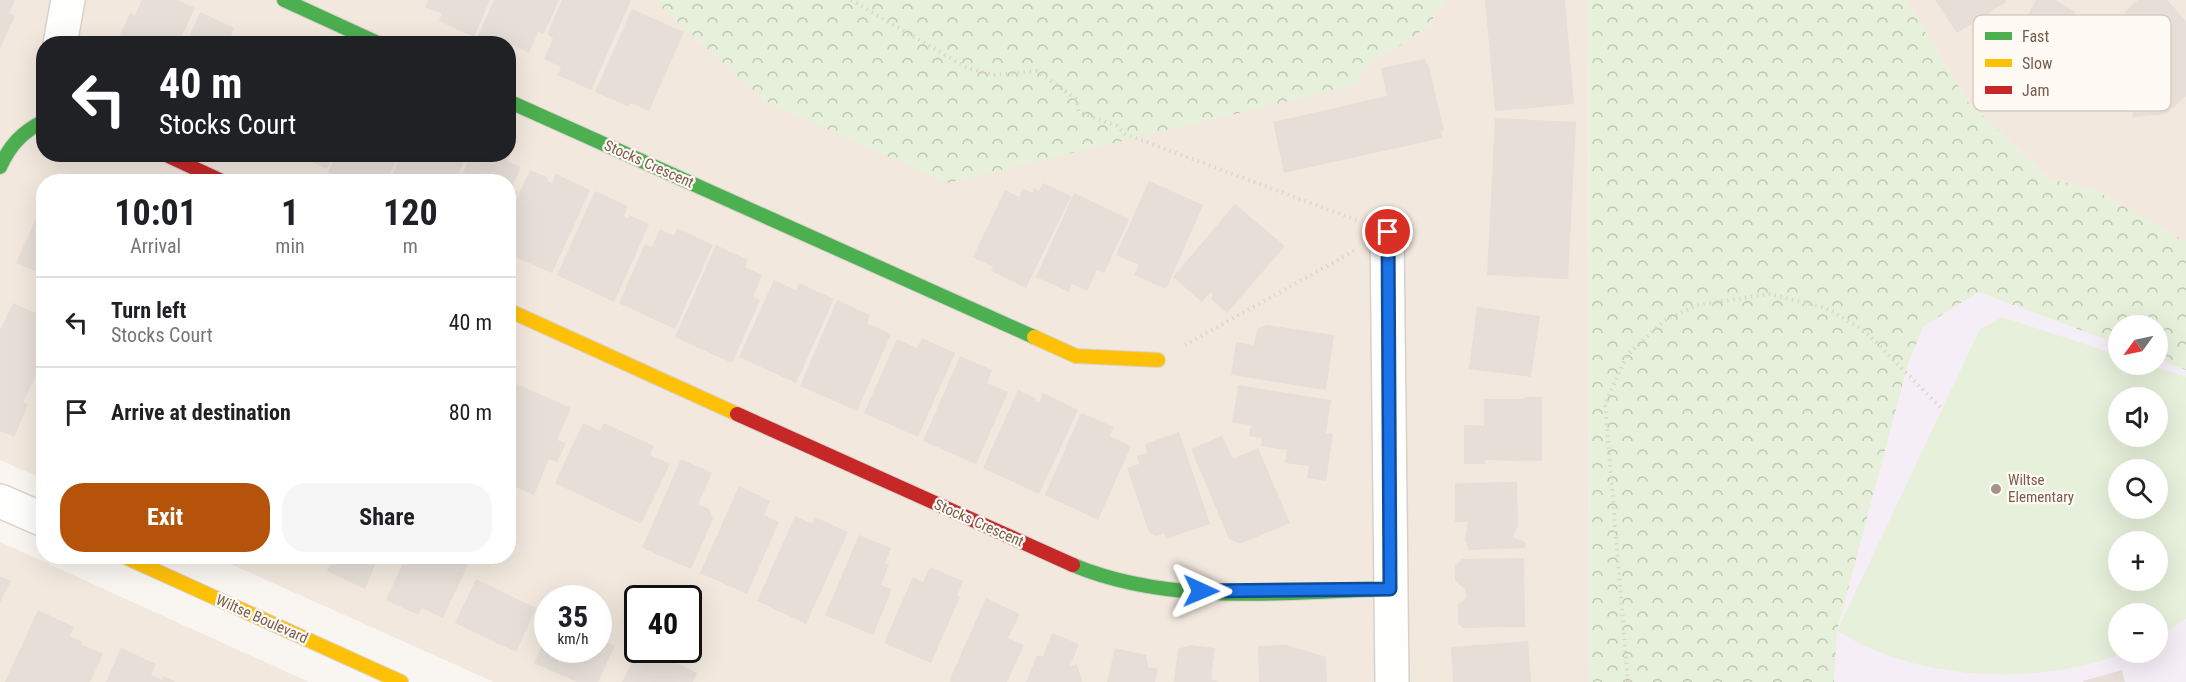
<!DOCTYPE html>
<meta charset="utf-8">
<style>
:root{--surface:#fff;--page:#f6f6f6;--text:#202124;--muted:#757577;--line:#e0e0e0;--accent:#b45309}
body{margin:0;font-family:"Roboto Condensed",sans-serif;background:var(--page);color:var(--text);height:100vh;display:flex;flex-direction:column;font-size:22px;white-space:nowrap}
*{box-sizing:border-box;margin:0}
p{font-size:20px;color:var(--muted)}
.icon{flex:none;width:33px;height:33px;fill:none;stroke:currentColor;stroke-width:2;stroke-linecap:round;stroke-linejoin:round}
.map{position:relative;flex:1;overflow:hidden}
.details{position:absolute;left:36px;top:174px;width:480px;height:390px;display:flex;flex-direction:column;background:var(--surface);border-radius:24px;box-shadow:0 6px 24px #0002}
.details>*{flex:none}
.hud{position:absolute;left:36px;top:36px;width:480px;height:126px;border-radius:24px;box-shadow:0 6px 24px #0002;background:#202124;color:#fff;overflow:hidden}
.needle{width:39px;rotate:237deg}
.tools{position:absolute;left:2108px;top:315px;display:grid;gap:12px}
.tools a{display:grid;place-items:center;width:60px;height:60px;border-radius:50%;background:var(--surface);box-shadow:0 6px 24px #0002;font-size:30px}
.speed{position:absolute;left:534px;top:585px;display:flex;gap:12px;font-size:30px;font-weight:700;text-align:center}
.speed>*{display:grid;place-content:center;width:78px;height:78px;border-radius:50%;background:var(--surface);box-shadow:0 6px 24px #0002;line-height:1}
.speed small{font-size:15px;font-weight:400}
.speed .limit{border:3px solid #111;border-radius:9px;background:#fff;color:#111}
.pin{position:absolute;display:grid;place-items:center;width:51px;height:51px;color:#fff;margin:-26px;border:3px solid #fff;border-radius:50%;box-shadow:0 2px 6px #0007}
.me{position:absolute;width:66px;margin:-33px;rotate:91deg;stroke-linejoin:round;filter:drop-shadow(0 0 4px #0008)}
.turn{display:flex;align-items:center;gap:21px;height:126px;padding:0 24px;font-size:27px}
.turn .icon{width:78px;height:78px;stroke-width:2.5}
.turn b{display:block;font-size:42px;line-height:51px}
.eta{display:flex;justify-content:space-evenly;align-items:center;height:102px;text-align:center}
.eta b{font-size:36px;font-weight:700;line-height:42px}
.button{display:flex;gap:12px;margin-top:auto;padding:12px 24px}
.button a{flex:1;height:69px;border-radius:24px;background:var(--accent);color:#fff;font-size:24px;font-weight:700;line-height:69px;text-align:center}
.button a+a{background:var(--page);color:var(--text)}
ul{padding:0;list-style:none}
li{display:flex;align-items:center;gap:18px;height:90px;padding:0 24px;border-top:2px solid var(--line)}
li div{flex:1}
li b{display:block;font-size:22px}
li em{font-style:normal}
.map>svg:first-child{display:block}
</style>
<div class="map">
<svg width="2186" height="682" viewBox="0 0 2186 682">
<defs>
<pattern id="forest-crowns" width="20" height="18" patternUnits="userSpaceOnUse" patternTransform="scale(1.5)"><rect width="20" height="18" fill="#e7f0db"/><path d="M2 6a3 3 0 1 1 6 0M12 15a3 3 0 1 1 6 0" fill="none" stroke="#c0c6b4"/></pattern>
</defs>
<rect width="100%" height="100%" fill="#f9f5f0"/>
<!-- residential -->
<g fill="#f2e8de" fill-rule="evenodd">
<path d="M0 0H654L765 101 1243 110 1359 84V75L1373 60 1410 40 1429 24 1446 0H1588L1590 682H494L215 557 508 556V182H44L43 479 0 460ZM44 44H508V154H44ZM548 598H598V650H548ZM638 598H688V650H638Z"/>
<path d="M1906 0H2186V242L2095 190 2050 179 1968 102Z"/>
<path d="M0 542 309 682H0Z"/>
</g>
<!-- education -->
<path fill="#f6eef6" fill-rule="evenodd" d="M1978 292 2118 344V364H2157V359L2186 370V682H1834L1837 631 1908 364 1923 327ZM2118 398H2157V436H2118ZM2118 470H2157V508H2118ZM2118 542H2157V580H2118ZM2118 614H2157V652H2118Z"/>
<!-- green -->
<path fill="#e7f0db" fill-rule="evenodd" d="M2002 317 2118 355V364L2149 365 2186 377V619L2157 637V614H2118V652L2124 653C2047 682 1951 682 1874 650 1861 645 1849 637 1837 631L1980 329ZM2118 398H2157V436H2118ZM2118 470H2157V508H2118ZM2118 542H2157V580H2118Z"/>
<!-- forest -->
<g fill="url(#forest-crowns)">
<path d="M654 0H1446L1429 24 1410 40 1373 60 1359 75V84L947 183 765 101Z"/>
<path d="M1588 0H1906L1968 102 2050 179 2095 190 2186 242V370L2157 359V326H2118V344L1978 292 1923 327 1908 364 1837 631 1834 682H1590Z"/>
</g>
<!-- building -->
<g fill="#e6ded7">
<path d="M0 0H15L9 13 15 16 0 49Z"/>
<path d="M142 0H177L195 8 178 44H116L130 13 135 15Z"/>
<path d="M428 0H490L474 37 439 21 442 14 425 7Z"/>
<path d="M494 0H559L544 34 538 32 529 53 513 45 508 56V44H489L477 38Z"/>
<path d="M562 0H631L591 90 557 75 561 67 544 59 553 38 547 34Z"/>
<path d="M1485 0H1565L1574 104 1495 111Z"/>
<path d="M1935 0H2005L2006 2 1957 33Z"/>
<path d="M2036 0H2055L2076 12 2059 42 2092 39 2097 89 2018 96 1993 83Z"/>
<path d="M2138 0H2167L2186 21V96L2166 114 2133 117 2132 108 2114 110 2107 32 2114 28 2126 27 2135 30V36L2141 30 2125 12Z"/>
<path d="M632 9 684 32 649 111 631 103 629 107 595 92Z"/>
<path d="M200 12 234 28 231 35 249 44H186Z"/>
<path d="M1425 59 1426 64 1428 63 1444 131H1441L1442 138 1284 173 1273 122 1387 96 1381 68Z"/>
<path d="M1495 118 1576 122 1568 279 1487 275Z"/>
<path d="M295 154H334L327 169Z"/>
<path d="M336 154H399L386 182H349L328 172Z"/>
<path d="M402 154H467L455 182H389Z"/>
<path d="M471 154H510L507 161 521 167 511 189 518 192 508 212V182H459Z"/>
<path d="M530 170 549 178 547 181 552 183 556 174 590 190 552 273 508 254V217Z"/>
<path d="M1149 181 1203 205 1166 289 1134 275 1139 265 1116 255Z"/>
<path d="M1043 183 1071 196 1026 288 991 271 993 267 973 257 1005 190 1019 197 1023 188 1032 193 1034 188 1039 191Z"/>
<path d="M595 191 628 206 624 216 628 218 629 215 649 224 614 302 557 275Z"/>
<path d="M1074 193 1129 219 1104 273 1097 270 1087 291 1072 284 1069 292 1036 277Z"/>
<path d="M44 202V275L16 263Z"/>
<path d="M1235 204 1285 246 1227 313 1211 299 1213 295 1210 292 1202 302 1173 277Z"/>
<path d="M677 228 713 245 675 329 619 303 645 244 652 247 660 229 674 236Z"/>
<path d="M716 245 748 260 745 267 762 275 753 297 760 300 732 363 675 337Z"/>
<path d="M774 280 796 290 799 283 834 299 796 383 739 357Z"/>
<path d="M837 300 870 315 867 323 891 334 857 411 800 386Z"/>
<path d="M13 303 44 317V359L23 402 28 405 14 437 0 431V330Z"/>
<path d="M1477 307 1540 316 1531 377 1469 369Z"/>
<path d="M1267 325 1334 335 1326 390 1231 375 1236 342 1254 345 1257 329Z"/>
<path d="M922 338 955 353 918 437 864 413 897 339 917 348Z"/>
<path d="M960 356 992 370 987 383 1008 392 976 464 923 441Z"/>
<path d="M508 380 571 408 557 440 566 443 557 462 549 459 534 495 509 484 511 480 508 479Z"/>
<path d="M1238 385 1331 400 1326 433 1333 434 1326 481 1307 478 1309 466 1285 463 1287 450 1261 446 1262 438 1249 436 1251 425 1232 423Z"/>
<path d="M1018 390 1036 398 1035 401 1039 403 1043 393 1078 410 1039 494 983 468Z"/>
<path d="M1524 397H1542V461L1485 460V464H1464V425L1484 426V399H1524Z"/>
<path d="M1081 413 1114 427 1110 436 1131 446 1098 520 1045 495Z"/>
<path d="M583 423 600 431 604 423 654 446 650 455 670 464 641 524 555 483Z"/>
<path d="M1179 432 1210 524 1166 539 1164 533 1156 536 1149 532 1127 468 1139 464 1137 456 1147 453 1145 444Z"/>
<path d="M1222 436 1233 459 1258 448 1290 523 1240 544 1229 539 1191 449Z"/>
<path d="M681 459 712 473 698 504 709 509 713 519 691 569 642 548Z"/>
<path d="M1517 482 1518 526 1513 537 1525 542V548L1469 550 1465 540 1468 522H1455V483Z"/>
<path d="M739 486 770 501 764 515 779 522 747 594 700 573Z"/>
<path d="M795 516 812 524 815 517 848 532 806 624 757 601Z"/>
<path d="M859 535 891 548 885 563 889 565 881 585 892 589 873 635 825 615Z"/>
<path d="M319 556H379L365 589 327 571 331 562Z"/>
<path d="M406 556H450L468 565 443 618 422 608 418 615 386 600Z"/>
<path d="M1524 558 1525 627 1463 628 1458 623V605L1466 598 1465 589 1455 581V566L1462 559Z"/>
<path d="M930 567 963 581 957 596 960 597 931 663 884 643 913 577 923 582Z"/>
<path d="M0 576 11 581 0 603Z"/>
<path d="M476 579 536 608 516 652 455 623Z"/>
<path d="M986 598 1020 614 1008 638 1024 645 1007 682H952L949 681Z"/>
<path d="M38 610 74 627 70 636 82 642 81 644 103 654 90 682H5Z"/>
<path d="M548 633V650H598V639L615 646 598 682H577L534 663Z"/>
<path d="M1052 633 1079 644 1070 666 1077 664 1082 682H1026L1037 656H1043Z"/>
<path d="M1528 641 1531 682H1453L1451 647Z"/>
<path d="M1190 645 1215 648 1211 679 1220 682H1174L1178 649Z"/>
<path d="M1286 645 1326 657 1327 682H1259L1258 646Z"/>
<path d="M121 648 156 664 151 675 162 680 163 676 176 682H106Z"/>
<path d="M1115 648 1146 655 1148 667 1158 669 1155 682H1107Z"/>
<path d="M638 650H650L697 673 693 682H622Z"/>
<path d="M2122 670 2125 682H2083V681Z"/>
</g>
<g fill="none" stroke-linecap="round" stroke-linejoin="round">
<!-- street casing -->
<g stroke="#d7d1cb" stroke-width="36">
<g id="street">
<path d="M60 44 68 0"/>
<path d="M1387 232 1392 682"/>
<path d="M0 501 44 520"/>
</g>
</g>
<!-- fast casing -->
<g stroke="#d9d2cb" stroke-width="16">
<g id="fast">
<path d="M284 0 380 44"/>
<path d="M508 101 1034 337"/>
<path d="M0 167C10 145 22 132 44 121"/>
<path d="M1073 565C1171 606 1286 592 1390 589"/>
</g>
</g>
<!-- slow casing -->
<g stroke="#d9d2cb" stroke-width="16">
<g id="slow">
<path d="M508 310 737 414"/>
<path d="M1034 337 1076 356 1158 360"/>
<path d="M123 556 401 682"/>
</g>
</g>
<!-- jam casing -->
<g stroke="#d9d2cb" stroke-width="16">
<g id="jam">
<path d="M164 154 224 182"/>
<path d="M737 414 1073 565"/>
</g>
</g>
<!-- path -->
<g stroke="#dcd5d0" stroke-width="4" stroke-dasharray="1.5 4.5" stroke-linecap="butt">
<path d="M851 0 966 67 993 75 1037 71 1076 99 1079 112 1117 126 1125 134 1359 221"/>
<path d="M1185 345 1354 251"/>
<path d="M1628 682 1605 404 1627 355 1664 321 1697 305 1770 294 1826 308 1865 331 1942 409"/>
</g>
<!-- street -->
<use href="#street" stroke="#fefefd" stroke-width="33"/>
<!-- fast -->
<use href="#fast" stroke="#4caf50" stroke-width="14"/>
<!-- slow -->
<use href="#slow" stroke="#ffc107" stroke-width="14"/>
<!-- jam -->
<use href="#jam" stroke="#c62828" stroke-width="14"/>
</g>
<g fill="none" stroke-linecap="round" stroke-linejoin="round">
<!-- route casing -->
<g stroke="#114b97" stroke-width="15">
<path id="route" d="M1201 591 1390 589 1388 232"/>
</g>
<!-- route -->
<use href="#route" stroke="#1a73e8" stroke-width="10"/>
</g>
<!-- markers -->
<circle fill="#a69286" stroke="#fffaf3" stroke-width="2" cx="1996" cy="489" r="6"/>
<g text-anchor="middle" stroke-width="4.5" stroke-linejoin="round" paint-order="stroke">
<!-- street labels -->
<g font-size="15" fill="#7a5c4d" stroke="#fffaf3">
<text transform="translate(649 164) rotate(24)" y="5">Stocks Crescent</text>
<text transform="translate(979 523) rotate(24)" y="5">Stocks Crescent</text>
<text transform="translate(262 619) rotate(24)" y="5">Wiltse Boulevard</text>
</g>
<!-- poi labels -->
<g font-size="15" fill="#7a5c4d" stroke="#fffaf3" text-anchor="start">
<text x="2008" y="485">Wiltse<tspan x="2008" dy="17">Elementary</tspan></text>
</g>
</g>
<!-- legend -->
<rect x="1973" y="15" width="198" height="96" rx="9" fill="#fffaf3" stroke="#d7cbc1" stroke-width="1.5"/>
<rect x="1985" y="32" width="27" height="8" fill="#4caf50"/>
<rect x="1985" y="59" width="27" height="8" fill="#ffc107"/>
<rect x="1985" y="86" width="27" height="8" fill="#c62828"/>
<g font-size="16" fill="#7a5c4d">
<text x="2022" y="42">Fast</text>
<text x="2022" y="69">Slow</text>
<text x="2022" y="96">Jam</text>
</g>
</svg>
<div class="tools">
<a><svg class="needle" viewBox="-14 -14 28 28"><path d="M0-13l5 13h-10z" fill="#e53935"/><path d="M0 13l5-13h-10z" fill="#757577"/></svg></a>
<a><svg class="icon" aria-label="sound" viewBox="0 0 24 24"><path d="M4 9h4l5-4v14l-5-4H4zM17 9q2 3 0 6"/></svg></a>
<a><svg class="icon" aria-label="search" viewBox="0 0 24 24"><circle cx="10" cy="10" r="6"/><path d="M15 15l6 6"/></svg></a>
<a>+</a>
<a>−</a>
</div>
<div class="speed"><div>35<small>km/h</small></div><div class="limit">40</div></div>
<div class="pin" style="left:1388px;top:232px;background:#d93025"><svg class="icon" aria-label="arrive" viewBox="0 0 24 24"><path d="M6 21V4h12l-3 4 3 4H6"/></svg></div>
<svg class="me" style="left:1201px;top:591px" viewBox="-20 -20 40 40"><path d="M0-17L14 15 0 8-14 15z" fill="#1a73e8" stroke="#fff" stroke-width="4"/></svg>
<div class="hud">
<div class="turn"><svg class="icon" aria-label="left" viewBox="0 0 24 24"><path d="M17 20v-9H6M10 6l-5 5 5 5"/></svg><div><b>40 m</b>Stocks Court</div></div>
</div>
<section class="details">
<div class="eta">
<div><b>10:01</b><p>Arrival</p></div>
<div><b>1</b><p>min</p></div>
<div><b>120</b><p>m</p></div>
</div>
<ul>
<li><svg class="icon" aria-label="left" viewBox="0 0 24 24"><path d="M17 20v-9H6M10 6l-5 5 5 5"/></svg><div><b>Turn left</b><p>Stocks Court</p></div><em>40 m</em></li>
<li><svg class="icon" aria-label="arrive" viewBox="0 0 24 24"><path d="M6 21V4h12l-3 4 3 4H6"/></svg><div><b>Arrive at destination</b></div><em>80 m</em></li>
</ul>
<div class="button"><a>Exit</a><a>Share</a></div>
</section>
</div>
